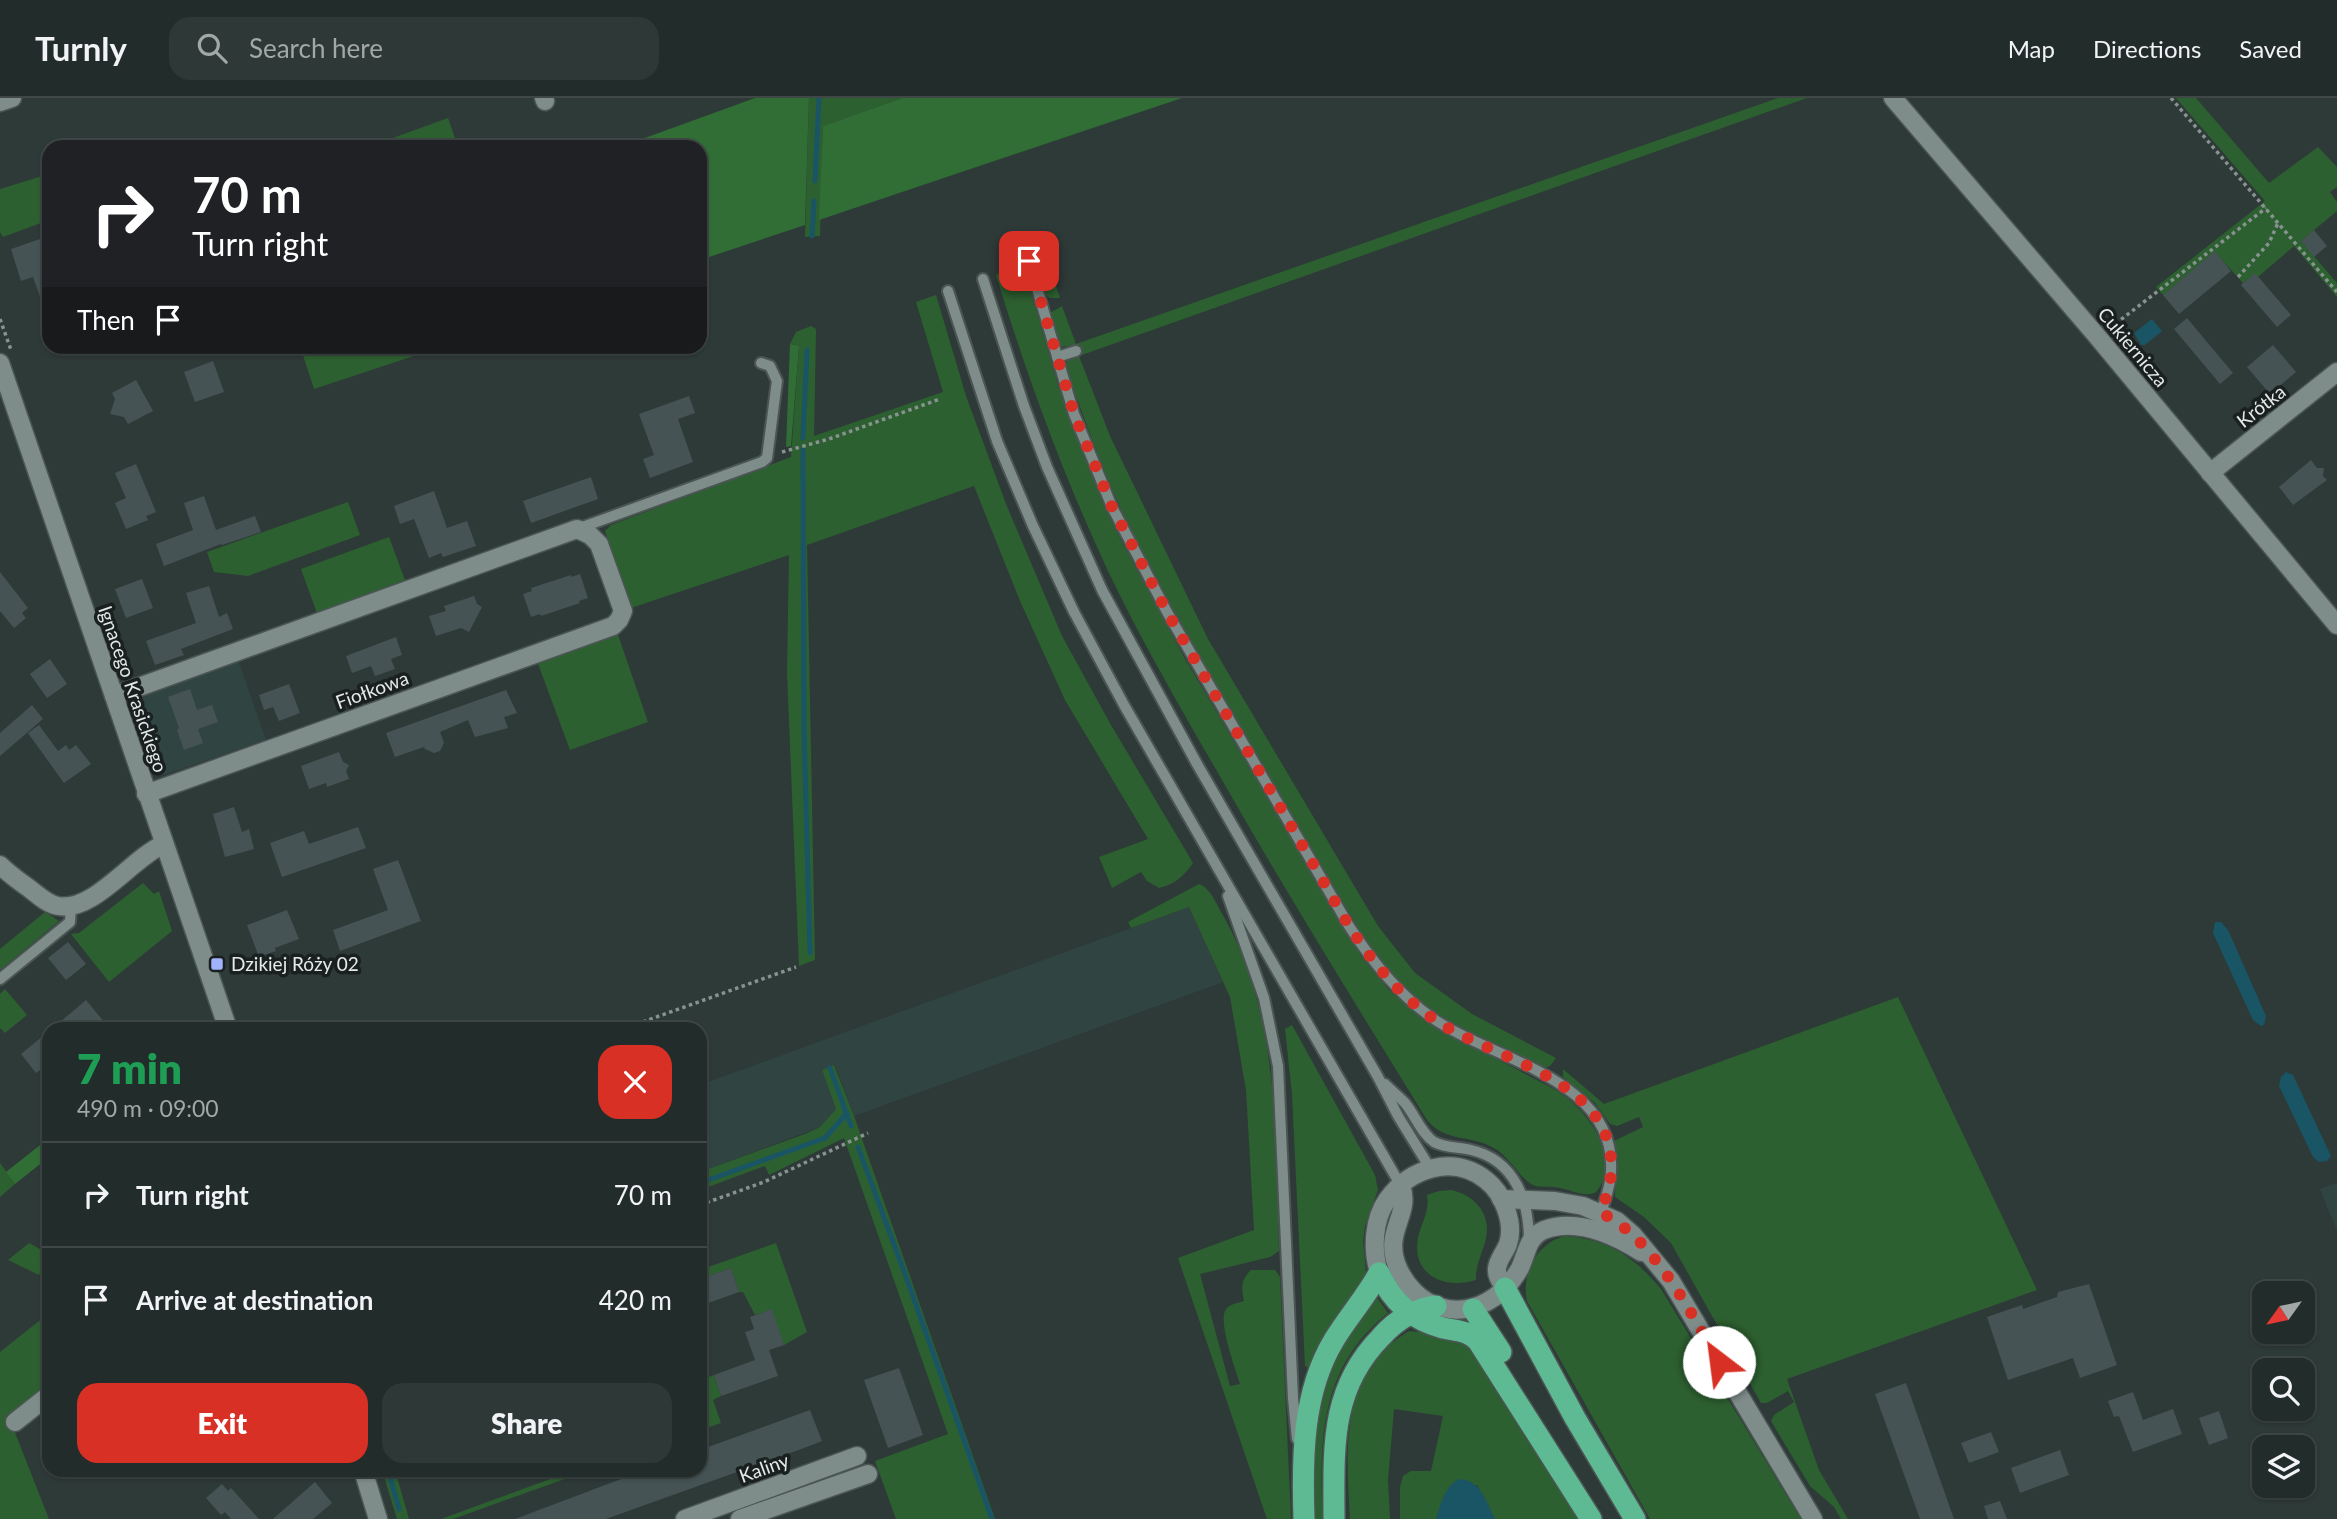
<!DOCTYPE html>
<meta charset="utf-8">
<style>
:root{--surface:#222c2a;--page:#2e3836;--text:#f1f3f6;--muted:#a2a7a8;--line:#3f4847;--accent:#d93025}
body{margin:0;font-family:Lato,sans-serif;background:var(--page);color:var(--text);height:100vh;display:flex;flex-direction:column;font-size:26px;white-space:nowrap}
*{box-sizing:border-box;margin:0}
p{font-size:23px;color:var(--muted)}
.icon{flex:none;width:38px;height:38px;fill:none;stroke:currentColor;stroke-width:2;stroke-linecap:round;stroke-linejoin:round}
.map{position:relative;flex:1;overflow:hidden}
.side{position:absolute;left:42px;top:924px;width:665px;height:455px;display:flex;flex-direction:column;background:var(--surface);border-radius:21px;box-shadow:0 2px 5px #0004,0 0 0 2px var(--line)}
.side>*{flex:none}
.guide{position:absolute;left:42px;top:42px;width:665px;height:214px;border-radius:21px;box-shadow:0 2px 5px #0004,0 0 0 2px var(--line);background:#202124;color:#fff;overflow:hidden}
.needle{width:46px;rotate:237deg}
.fabs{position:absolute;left:2252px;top:1183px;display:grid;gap:14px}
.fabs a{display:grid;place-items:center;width:63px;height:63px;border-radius:14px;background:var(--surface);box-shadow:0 2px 5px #0004,0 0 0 2px var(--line);font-size:35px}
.pin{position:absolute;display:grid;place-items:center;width:60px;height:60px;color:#fff;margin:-30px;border-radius:14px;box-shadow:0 4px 10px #0006}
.me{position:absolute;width:77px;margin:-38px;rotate:330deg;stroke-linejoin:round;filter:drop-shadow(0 0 5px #0008)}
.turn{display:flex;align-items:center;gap:24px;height:147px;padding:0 35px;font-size:32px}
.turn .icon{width:91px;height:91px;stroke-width:2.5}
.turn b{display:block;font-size:49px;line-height:60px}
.then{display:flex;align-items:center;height:66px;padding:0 35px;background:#0003;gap:14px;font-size:26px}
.round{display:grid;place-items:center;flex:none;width:74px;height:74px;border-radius:21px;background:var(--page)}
.headline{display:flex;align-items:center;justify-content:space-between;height:119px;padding:0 35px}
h1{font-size:42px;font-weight:800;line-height:52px;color:#1e9e55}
.button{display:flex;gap:14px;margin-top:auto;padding:14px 35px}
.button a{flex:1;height:80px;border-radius:21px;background:var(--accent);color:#fff;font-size:28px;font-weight:800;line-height:80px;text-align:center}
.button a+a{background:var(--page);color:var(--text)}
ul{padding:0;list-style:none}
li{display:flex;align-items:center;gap:21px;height:105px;padding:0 35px;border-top:2px solid var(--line)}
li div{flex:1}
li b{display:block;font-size:26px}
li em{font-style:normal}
header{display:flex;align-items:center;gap:42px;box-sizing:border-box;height:98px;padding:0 35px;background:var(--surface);border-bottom:2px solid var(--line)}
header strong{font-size:33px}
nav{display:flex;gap:38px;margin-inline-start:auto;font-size:24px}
.search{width:490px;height:63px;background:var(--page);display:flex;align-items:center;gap:18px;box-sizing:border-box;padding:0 24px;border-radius:21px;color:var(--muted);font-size:26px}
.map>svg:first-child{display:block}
</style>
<header>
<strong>Turnly</strong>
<div class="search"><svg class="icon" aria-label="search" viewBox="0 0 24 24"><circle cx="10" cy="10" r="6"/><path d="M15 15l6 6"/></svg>Search here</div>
<nav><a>Map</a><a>Directions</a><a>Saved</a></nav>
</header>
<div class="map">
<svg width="2337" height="1421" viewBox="0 0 2337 1421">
<rect width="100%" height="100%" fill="#2e3a38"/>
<!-- built -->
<g fill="#304541">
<path d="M238 562 266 642 163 677 136 601Z"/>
<path d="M1189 809 1223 884 854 1018 835 967 822 972 836 1011 820 1029 700 1074V987Z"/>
<path d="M2337 1085V1133L2320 1091Z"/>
</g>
<!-- green -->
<g fill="#2d6030">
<path d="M809 0H902L823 28 820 138 805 139Z"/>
<path d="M1778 0H1807L1079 258 1110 338 1208 541 1378 828 1415 875 1472 916 1556 960 1550 968 1543 971C1502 952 1455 933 1420 904 1399 886 1383 865 1366 843 1288 710 1203 578 1134 439 1107 384 1086 326 1065 267L1068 262 1079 258 1075 247 1060 249 1050 215 1062 208 1076 246Z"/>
<path d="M2176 0H2196L2269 85 2318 49 2337 69V89L2330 94 2337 104V113L2301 143 2337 185V199L2294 148 2258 179 2255 176 2243 185 2215 154 2163 197 2156 189 2265 103Z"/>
<path d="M448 20 458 49H368Z"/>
<path d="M49 76V122L3 139 0 134V91Z"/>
<path d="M1045 156 1060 200H1050L1044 196 1034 160Z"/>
<path d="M1023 167 1058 287 1099 394 1120 440 1184 559 1361 858 1389 892 1425 923 1554 991C1585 1008 1625 1061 1596 1094 1585 1100 1571 1092 1560 1090 1552 1088 1540 1090 1533 1087 1521 1082 1509 1058 1494 1050 1470 1036 1446 1045 1427 1022 1355 905 1282 788 1214 668 1177 604 1140 540 1108 473 1063 377 1027 278 996 177Z"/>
<path d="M936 197 966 298 1006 406 1062 538 1111 627 1193 765C1185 777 1174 787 1159 790L1147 783 1141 774 1112 790 1099 759 1148 741 1065 602 1020 503 974 388 807 447 815 862 799 868 787 574 789 457 631 510 605 433 611 427 791 359 799 248 790 246 796 234 811 228 816 231 814 338 943 294 916 204Z"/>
<path d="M300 248H441V249L314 291Z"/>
<path d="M348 404 360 437 248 478 214 474 207 454Z"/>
<path d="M389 439 406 485 318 518 301 471Z"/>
<path d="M617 534 648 624 570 652 537 563Z"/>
<path d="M143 785 154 796 159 793 172 833 109 884 71 836 79 835Z"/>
<path d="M1199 786C1211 790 1217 808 1224 819 1280 920 1276 1041 1279 1153L1270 1159 1200 1176 1230 1288 1240 1286C1235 1270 1219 1226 1225 1213 1228 1206 1238 1205 1244 1203 1241 1189 1241 1182 1251 1172H1275L1280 1179 1291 1421H1267L1178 1160 1254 1132 1246 992 1230 899 1189 809 1131 830 1128 824Z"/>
<path d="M45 814 59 823 0 872V851Z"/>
<path d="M5 891 27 917 5 935 0 930V896Z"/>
<path d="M1898 899 2037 1192 1787 1281 1819 1372 1848 1421H1841L1834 1409 1810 1388 1771 1323 1774 1317 1794 1304 1788 1293 1767 1305H1761L1671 1145 1644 1119 1615 1099 1617 1059 1614 1043 1643 1029 1639 1019 1617 1028 1610 1026 1595 1005 1563 979V971L1604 1006Z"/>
<path d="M1292 927 1375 1077 1378 1092 1365 1128 1363 1143 1366 1175 1361 1189 1323 1240 1309 1270 1305 1268 1292 996 1285 931Z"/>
<path d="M834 967 854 1018 995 1421H896L875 1363 948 1336 844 1040 769 1077 765 1068 700 1092V1074L805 1036 820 1029 836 1011 822 972Z"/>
<path d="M0 1065 15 1086 0 1099Z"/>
<path d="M1451 1092C1470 1096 1487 1110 1487 1131 1487 1149 1475 1163 1476 1182 1445 1192 1411 1177 1418 1140 1421 1125 1430 1114 1427 1097L1439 1093Z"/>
<path d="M1566 1138C1609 1142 1633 1158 1661 1191L1801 1421H1650L1527 1203C1521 1175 1537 1144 1566 1138Z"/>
<path d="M29 1145 49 1156V1160L39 1177 8 1162Z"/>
<path d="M776 1145 807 1234 784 1247 771 1212 755 1217 743 1194H739L731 1170 700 1181V1172Z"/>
<path d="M1376 1198 1388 1215C1320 1269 1319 1341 1323 1421H1314C1312 1361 1312 1307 1338 1251 1347 1233 1364 1215 1376 1198Z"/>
<path d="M49 1215V1284L8 1317 49 1421H0V1254Z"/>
<path d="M1409 1233C1432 1235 1455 1237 1473 1252L1578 1421H1495L1477 1387 1444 1398 1436 1421H1400V1389L1403 1378 1411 1373H1431L1443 1318 1394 1311 1388 1382 1390 1421H1350C1346 1351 1339 1274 1409 1233Z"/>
<path d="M714 1277 721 1298 713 1302 721 1325 700 1332V1282Z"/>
<path d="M382 1372H395L409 1421H397Z"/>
<path d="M575 1372H590L453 1421H441Z"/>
</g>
<!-- forest -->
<g fill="#306e35">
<path d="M755 0H809L805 127 700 162V49H620Z"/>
<path d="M902 0H1182L819 122 823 28Z"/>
<path d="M790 246 799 248 791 348 786 349Z"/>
<path d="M49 1040V1059L15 1086 6 1074Z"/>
</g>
<!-- water -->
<g fill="#195565">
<path d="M2152 221 2162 233 2145 247H2141L2134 235Z"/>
<path d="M2215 824H2221L2228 832 2266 918 2264 927 2261 928 2253 922 2213 835Z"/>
<path d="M2286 974 2293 977 2331 1058 2327 1063 2319 1064 2313 1059 2279 988 2281 979Z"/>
<path d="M1459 1381C1481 1382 1486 1403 1495 1421H1436C1441 1406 1444 1389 1459 1381Z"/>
</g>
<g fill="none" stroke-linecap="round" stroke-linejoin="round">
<!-- stream -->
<g stroke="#195565" stroke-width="5">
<path d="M815 83 819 0"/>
<path d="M812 138 814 103"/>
<path d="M803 340 807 252"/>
<path d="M803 352 804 634 810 855"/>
<path d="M830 970 851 1028"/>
<path d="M858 1049 905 1176 992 1421"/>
<path d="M700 1085 825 1040 847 1015"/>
<path d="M388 1372 399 1411"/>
</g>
</g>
<!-- building -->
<g fill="#465354">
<path d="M2314 132 2327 148 2314 159 2301 143Z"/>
<path d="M43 140 49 157V160L44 162 49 177V217L47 218 33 179 21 183 11 151Z"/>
<path d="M2215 153 2231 173 2179 216 2163 197Z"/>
<path d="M2255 175 2291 217 2277 229 2241 187Z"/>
<path d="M2187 220 2233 275 2220 286 2174 231Z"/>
<path d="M2273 247 2296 274 2270 296 2247 269Z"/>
<path d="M213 263 224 294 195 304 184 274Z"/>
<path d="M136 282 153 313 128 326 124 319 110 316 115 301 112 295Z"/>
<path d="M689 298 695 315 678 321 693 364 650 380 643 361 654 357 639 316Z"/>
<path d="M2311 362 2317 370H2324L2323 378 2327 382 2293 407 2279 389Z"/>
<path d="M136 366 156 414 146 418 148 422 126 431 115 405 126 400 115 375Z"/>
<path d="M591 379 598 401 531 425 523 403Z"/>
<path d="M434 393 447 430 467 423 476 448 443 459 441 455 429 460 414 421 400 426 394 408Z"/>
<path d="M204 398 216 432 255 418 261 434 222 447 221 446 164 468 156 446 193 432 184 405Z"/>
<path d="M0 474 28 510 22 515 26 520 14 530 0 513Z"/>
<path d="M580 476 588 500 579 503 580 505 541 518 540 516 531 519 523 496 532 493 531 490 571 477V479Z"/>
<path d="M142 481 153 510 126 520 115 491Z"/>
<path d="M209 488 219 519 227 515 233 531 181 551 184 557 155 567 146 543 196 525 186 495Z"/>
<path d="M474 498 477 506 482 509 469 534 461 530 436 538 429 518 446 513 444 508Z"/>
<path d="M396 539 402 557 391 561 395 571 375 578 371 568 352 575 346 558Z"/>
<path d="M50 561 67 586 47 600 30 576Z"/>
<path d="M289 586 300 615 279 623 273 609 264 612 259 597Z"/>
<path d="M190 591 197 612 212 607 218 624 198 631 203 645 184 652 177 632 179 630 168 599Z"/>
<path d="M506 592 517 615 504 619 508 630 475 639 468 622 440 634 444 645 440 653 434 655 425 651 424 649 395 659 386 635Z"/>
<path d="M32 607 43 621 0 658V635Z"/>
<path d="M39 627 58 653 66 647 69 652 76 647 91 666 64 685 28 635Z"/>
<path d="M339 654 343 664 349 667 346 673 349 681 327 689 326 685 309 691 301 668Z"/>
<path d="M234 709 242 734 249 731 254 751 225 759 213 716Z"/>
<path d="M358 729 366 750 282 779 270 745 304 733 309 746Z"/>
<path d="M398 762 421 823 340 853 333 832 388 812 373 771Z"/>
<path d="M287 812 299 841 275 850 276 853 259 859 247 827Z"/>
<path d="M68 844 86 866 66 882 48 860Z"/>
<path d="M86 902 110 931H51L72 914Z"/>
<path d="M49 933V965L36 975 21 956Z"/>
<path d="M731 1170 739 1194 700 1208V1181Z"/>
<path d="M2089 1186 2117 1267 2080 1280 2073 1260 2008 1282 1987 1219 2022 1207 2023 1211 2057 1199 2058 1194Z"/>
<path d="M772 1211 784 1247 769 1252 778 1278 721 1298 714 1277 755 1262 745 1234 754 1231 750 1219Z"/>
<path d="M899 1270 923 1337 888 1350 864 1282Z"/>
<path d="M1906 1285 1954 1421H1920L1875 1296Z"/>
<path d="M2133 1294 2143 1322 2173 1311 2182 1336 2133 1354 2119 1318 2114 1319 2108 1303Z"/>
<path d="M810 1312 822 1343 804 1350 606 1421H515L645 1372H700V1352Z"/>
<path d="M2219 1313 2228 1340 2209 1347 2199 1320Z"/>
<path d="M1991 1334 1999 1354 1969 1365 1961 1345Z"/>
<path d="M2060 1352 2069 1377 2020 1395 2011 1370Z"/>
<path d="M315 1384 332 1405 313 1421H273Z"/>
<path d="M222 1386 228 1393 231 1390 259 1421H231L225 1414 221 1417 206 1400Z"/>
<path d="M2000 1403 2007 1421H1988L1984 1408Z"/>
</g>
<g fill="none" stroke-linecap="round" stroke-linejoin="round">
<!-- service casing -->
<g stroke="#4b5554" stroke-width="14">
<g id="service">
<path d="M1029 163 1074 316 1112 409 1167 514 1349 828C1371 862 1397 895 1431 919 1490 962 1616 979 1611 1073 1611 1088 1605 1101 1601 1115"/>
<path d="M983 181 1024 308 1047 369 1102 492 1197 666 1378 979 1398 1018 1430 1070"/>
<path d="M948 193 997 343 1033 428 1074 514 1124 607 1401 1088"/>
<path d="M1057 259 1076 253"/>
<path d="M577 431 762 364 767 360 777 283 770 268 761 265"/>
<path d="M1228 798 1264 900 1278 968 1293 1300 1297 1341"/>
<path d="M0 881 70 824 71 808"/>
<path d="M1385 986C1392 993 1399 999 1405 1005 1415 1017 1421 1035 1434 1044 1445 1050 1459 1049 1471 1052 1515 1062 1529 1103 1529 1143"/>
</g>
</g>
<!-- minor casing -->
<g stroke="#4b5554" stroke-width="21">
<g id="minor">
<path d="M544 0 545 3"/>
<path d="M1893 0 2096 237 2337 527"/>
<path d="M0 4 12 0"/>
<path d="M2210 375 2337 274"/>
<path d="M114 598 577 431 590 437 599 446 623 513 619 522 613 528 146 696"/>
<path d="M0 767C9 776 19 783 30 791 38 797 47 806 58 808 93 815 132 760 164 746"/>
<path d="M15 1324 49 1297"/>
<path d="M685 1421 857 1358"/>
<path d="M740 1421 868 1376"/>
</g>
</g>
<!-- tertiary casing -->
<g stroke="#4b5554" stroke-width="21">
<g id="tertiary">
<path d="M0 265 228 931"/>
<path d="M363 1372 378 1421"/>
</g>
</g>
<!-- secondary casing -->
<g stroke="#4b5554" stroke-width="21">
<g id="secondary">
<path d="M1401 1088C1412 1117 1382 1133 1398 1170 1406 1188 1421 1204 1440 1209 1473 1219 1504 1199 1520 1170 1527 1156 1527 1139 1544 1132 1576 1120 1614 1137 1641 1154"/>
<path d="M1501 1101 1555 1103 1583 1108 1617 1123 1633 1137 1671 1183 1813 1421"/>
<path d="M1379 1175C1372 1152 1373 1122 1387 1102 1410 1070 1453 1056 1486 1082 1503 1095 1515 1125 1508 1146 1505 1154 1498 1162 1497 1170 1496 1178 1501 1184 1505 1190"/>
</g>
</g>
<!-- motorway casing -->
<g stroke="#4b5554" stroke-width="24">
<g id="motorway">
<path d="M1379 1175C1392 1204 1412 1222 1443 1230 1457 1233 1467 1232 1478 1243L1591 1421"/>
<path d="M1505 1190 1575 1320 1635 1421"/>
<path d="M1473 1211 1501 1254"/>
<path d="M1304 1421C1302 1361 1302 1295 1334 1242 1348 1219 1366 1199 1379 1175"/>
<path d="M1334 1421C1334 1352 1329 1292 1381 1239 1396 1222 1413 1211 1436 1208"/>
</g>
</g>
<!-- path -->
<g stroke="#889290" stroke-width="3.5" stroke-dasharray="3.5 3.5" stroke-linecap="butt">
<path d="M2171 0 2337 194"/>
<path d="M2238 179 2269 145 2278 125"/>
<path d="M0 221 11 252"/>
<path d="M2110 230 2266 110"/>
<path d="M782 354 829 341 940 301"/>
<path d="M623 931 796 869"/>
<path d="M700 1107 764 1084 868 1035"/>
</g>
<!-- service -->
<use href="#service" stroke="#7f8d8a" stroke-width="10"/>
<!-- minor -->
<use href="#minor" stroke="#7f8d8a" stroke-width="18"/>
<!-- tertiary -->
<use href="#tertiary" stroke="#7f8d8a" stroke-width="18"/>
<!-- secondary -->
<use href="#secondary" stroke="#7f8d8a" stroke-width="18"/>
<!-- motorway -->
<use href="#motorway" stroke="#5eba92" stroke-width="21"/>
</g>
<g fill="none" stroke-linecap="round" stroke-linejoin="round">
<!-- route -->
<path stroke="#d93025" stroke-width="12" stroke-dasharray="0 21.6" d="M1029 163 1074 316 1112 409 1167 514 1349 828C1371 862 1397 895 1431 919 1489 962 1616 979 1611 1073 1611 1088 1605 1101 1601 1115 1653 1139 1691 1215 1719 1264"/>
</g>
<!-- markers -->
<rect fill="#a1b3fd" stroke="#1a201f" stroke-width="2.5" x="210" y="859" width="14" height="14" rx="3.5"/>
<g text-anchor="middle" stroke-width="7" stroke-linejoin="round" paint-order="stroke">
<!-- street labels -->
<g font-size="19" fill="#e3eae9" stroke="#1a201f">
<text transform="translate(2133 249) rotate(50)" y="7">Cukiernicza</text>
<text transform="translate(2261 308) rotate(-38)" y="7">Krótka</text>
<text transform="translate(133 591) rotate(71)" y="7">Ignacego Krasickiego</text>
<text transform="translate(372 592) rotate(-20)" y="7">Fiołkowa</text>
<text transform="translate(764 1370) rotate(-20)" y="7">Kaliny</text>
</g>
<!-- poi labels -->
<g font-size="19" fill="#e3eae9" stroke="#1a201f" text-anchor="start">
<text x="231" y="873">Dzikiej Róży 02</text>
</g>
</g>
</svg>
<div class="fabs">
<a><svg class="needle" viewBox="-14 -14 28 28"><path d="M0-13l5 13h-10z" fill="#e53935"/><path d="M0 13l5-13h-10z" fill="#a2a7a8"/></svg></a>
<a><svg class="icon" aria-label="search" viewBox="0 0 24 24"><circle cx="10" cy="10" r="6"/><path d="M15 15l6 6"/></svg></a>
<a><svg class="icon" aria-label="layers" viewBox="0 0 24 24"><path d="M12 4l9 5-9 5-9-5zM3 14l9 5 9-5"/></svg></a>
</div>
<div class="pin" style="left:1029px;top:163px;background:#d93025"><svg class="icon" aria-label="arrive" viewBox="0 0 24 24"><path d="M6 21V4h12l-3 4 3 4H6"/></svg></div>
<svg class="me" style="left:1719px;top:1264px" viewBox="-20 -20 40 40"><circle r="19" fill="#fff"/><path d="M0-13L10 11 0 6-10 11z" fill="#d93025"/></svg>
<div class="guide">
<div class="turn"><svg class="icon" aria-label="right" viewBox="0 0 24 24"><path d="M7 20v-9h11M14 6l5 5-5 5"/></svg><div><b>70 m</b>Turn right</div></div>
<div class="then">Then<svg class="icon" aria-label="arrive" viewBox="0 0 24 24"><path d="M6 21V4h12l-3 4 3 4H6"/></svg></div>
</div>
<section class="side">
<div class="headline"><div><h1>7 min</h1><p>490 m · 09:00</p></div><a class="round" style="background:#d93025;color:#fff"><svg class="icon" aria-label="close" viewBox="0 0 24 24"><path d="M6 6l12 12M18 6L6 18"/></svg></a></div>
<ul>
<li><svg class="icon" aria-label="right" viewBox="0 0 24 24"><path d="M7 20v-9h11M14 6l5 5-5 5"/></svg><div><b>Turn right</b></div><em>70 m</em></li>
<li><svg class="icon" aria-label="arrive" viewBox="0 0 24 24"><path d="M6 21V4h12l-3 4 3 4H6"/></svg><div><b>Arrive at destination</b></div><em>420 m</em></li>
</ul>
<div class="button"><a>Exit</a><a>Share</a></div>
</section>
</div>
